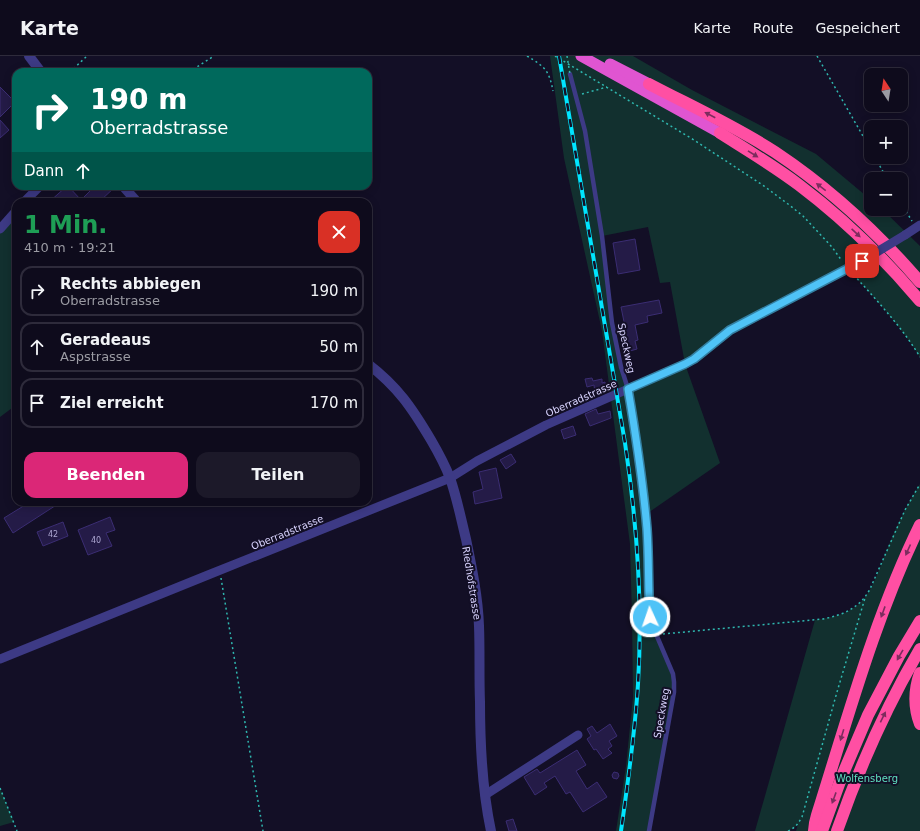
<!DOCTYPE html>
<html lang="de">
<meta charset="utf-8">
<style>
:root{--surface:#0e0b1c;--page:#1c1929;--text:#f1f3f6;--muted:#9b9ba3;--line:#2e2b3b;--accent:#db2777}
body{margin:0;font-family:"DejaVu Sans",sans-serif;background:var(--page);color:var(--text);height:100vh;display:flex;flex-direction:column;font-size:15px;white-space:nowrap}
*{box-sizing:border-box;margin:0}
p{font-size:13px;color:var(--muted)}
.icon{flex:none;width:22px;height:22px;fill:none;stroke:currentColor;stroke-width:2;stroke-linecap:round;stroke-linejoin:round}
.map{position:relative;flex:1;overflow:hidden}
.side{position:absolute;left:12px;top:142px;width:360px;height:308px;display:flex;flex-direction:column;background:var(--surface);border-radius:12px;box-shadow:0 2px 10px #0003,0 0 0 1px var(--line)}
.side>*{flex:none}
.hud{position:absolute;left:12px;top:12px;width:360px;height:122px;border-radius:12px;box-shadow:0 2px 10px #0003,0 0 0 1px var(--line);background:#00695c;color:#fff;overflow:hidden}
.needle{width:26px;rotate:348deg}
.tools{position:absolute;left:864px;top:12px;display:grid;gap:8px}
.tools a{display:grid;place-items:center;width:44px;height:44px;border-radius:8px;background:var(--surface);box-shadow:0 2px 10px #0003,0 0 0 1px var(--line);font-size:20px}
.pin{position:absolute;display:grid;place-items:center;width:34px;height:34px;color:#fff;margin:-17px;border-radius:8px;box-shadow:0 2px 6px #0006}
.me{position:absolute;width:44px;margin:-22px;rotate:357deg;stroke-linejoin:round;filter:drop-shadow(0 0 3px #0008)}
.turn{display:flex;align-items:center;gap:14px;height:84px;padding:0 12px;font-size:18px}
.turn .icon{width:52px;height:52px;stroke-width:2.5}
.turn b{display:block;font-size:28px;line-height:34px}
.then{display:flex;align-items:center;height:38px;padding:0 12px;background:#0003;gap:8px;font-size:15px}
.round{display:grid;place-items:center;flex:none;width:42px;height:42px;border-radius:12px;background:var(--page)}
.summary{display:flex;align-items:center;justify-content:space-between;height:68px;padding:0 12px}
h1{font-size:24px;font-weight:600;line-height:30px;color:#1e9e55}
.action{display:flex;gap:8px;margin-top:auto;padding:8px 12px}
.action a{flex:1;height:46px;border-radius:12px;background:var(--accent);color:#fff;font-size:16px;font-weight:600;line-height:46px;text-align:center}
.action a+a{background:var(--page);color:var(--text)}
ul{padding:0;list-style:none}
li{display:flex;align-items:center;gap:12px;height:50px;margin:0 8px 6px;padding:0 4px;border:2px solid var(--line);border-radius:12px}
li div{flex:1}
li b{display:block;font-size:15px}
li em{font-style:normal}
header{display:flex;align-items:center;gap:24px;box-sizing:border-box;height:56px;padding:0 20px;background:var(--surface);border-bottom:1px solid var(--line)}
header strong{font-size:19px}
nav{display:flex;gap:22px;margin-inline-start:auto;font-size:14px}
.map>svg:first-child{display:block}
</style>
<header>
<strong>Karte</strong>
<nav><a>Karte</a><a>Route</a><a>Gespeichert</a></nav>
</header>
<div class="map">
<svg width="920" height="775" viewBox="0 0 920 775">
<rect width="100%" height="100%" fill="#130f26"/>
<!-- green -->
<g fill="#12302f" fill-rule="evenodd">
<path d="M550 0H633L692 34 816 98 871 144V153H882L920 190V301C900 269 874 241 848 213L737 271 685 308 720 407 645 459 650 561 674 626 649 775H616L626 710 633 641 632 561 630 488 602 275 564 102ZM648 171 660 227 670 226 685 308 628 333 612 267 602 180Z"/>
<path d="M16 155V349L0 361V167Z"/>
<path d="M920 428V775H796L798 768 795 771 788 775H755L815 564C831 562 849 558 861 546 873 534 881 508 888 491 897 469 907 448 920 428Z"/>
<path d="M0 732 14 766 0 770Z"/>
</g>
<!-- building -->
<g fill="#241b47" stroke="#3b2d73">
<path d="M0 31 15 46 0 61Z"/>
<path d="M0 64 9 74 0 82Z"/>
<path d="M67 130H68L81 144 95 130H116L99 146H49Z"/>
<path d="M635 183 640 214 618 218 613 187Z"/>
<path d="M659 244 662 257 647 260 648 266 635 269 638 284 635 285 637 293 630 295 621 251Z"/>
<path d="M592 322 593 325 602 323V327L605 326 606 336 595 338 594 329 587 331 585 323Z"/>
<path d="M596 353 598 358 610 355 611 362 590 370 585 358Z"/>
<path d="M573 370 576 379 564 383 561 374Z"/>
<path d="M511 398 516 406 506 413 500 404Z"/>
<path d="M496 412 502 442 475 448 473 436 483 433 479 416Z"/>
<path d="M30 446H61L13 477 4 462Z"/>
<path d="M110 461 115 474 106 477 112 490 88 499 78 474Z"/>
<path d="M63 466 68 480 43 490 37 476Z"/>
<path d="M610 668 617 680 609 685 612 690 608 693 612 697 603 703 596 693 594 694 587 683 591 680 587 673 592 670 597 677Z"/>
<path d="M577 694 586 709 576 715 587 733 597 726 607 741 583 756 570 736 566 738 555 720 544 727 547 731 535 739 524 721 537 713 540 717Z"/>
<path d="M614 716 618 717 619 720 617 723 613 722 612 719Z"/>
<path d="M513 763 517 775H509L506 765Z"/>
</g>
<g fill="none" stroke-linecap="round" stroke-linejoin="round">
<!-- path -->
<g stroke="#2fb8b0" stroke-width="1.5" stroke-dasharray="2 3" stroke-linecap="butt">
<path d="M527 0C545 11 549 14 553 35"/>
<path d="M555 0 694 84 764 130 788 148 803 160 832 191 842 205"/>
<path d="M817 0 871 94"/>
<path d="M70 16 87 0"/>
<path d="M189 16 214 0"/>
<path d="M582 38 607 31"/>
<path d="M875 101 887 123"/>
<path d="M901 147 912 165"/>
<path d="M854 219C877 245 902 271 920 301"/>
<path d="M221 522 263 775"/>
<path d="M663 578 823 563C843 559 860 552 870 533L905 454 920 428"/>
<path d="M0 732 17 775"/>
<path d="M788 775C795 772 798 768 802 761L837 636 865 542"/>
</g>
<!-- service -->
<path stroke="#3d3a85" stroke-width="4.5" d="M570 18 585 75 602 180 612 267 621 311 628 333 638 392 647 473 650 561 652 569 656 578 673 618 674 626V636L649 775"/>
<!-- minor -->
<g stroke="#3d3a85" stroke-width="9">
<path d="M24 146 40 130"/>
<path d="M0 173 16 155"/>
<path d="M905 179 920 169"/>
<path d="M0 603 208 519 450 422 477 405 546 369 685 308 694 303 730 274 862 205"/>
<path d="M485 739 578 679"/>
</g>
<!-- tertiary -->
<g stroke="#3d3a85" stroke-width="10">
<path d="M29 0 41 16"/>
<path d="M123 130 137 146"/>
<path d="M368 308C398 331 412 352 431 384 438 396 445 409 450 422 457 442 461 463 466 483 472 512 478 541 479 570 480 595 479 620 480 646 480 689 482 733 491 775"/>
</g>
<!-- trunk -->
<g stroke="#e055d1" stroke-width="11">
<path d="M581 0 720 77"/>
<path d="M610 8 649 28"/>
</g>
<!-- motorway -->
<g stroke="#ff4fa3" stroke-width="12">
<path d="M649 28C691 50 735 70 775 96 829 132 878 177 920 226"/>
<path d="M720 77C747 94 774 110 799 129 844 163 884 202 920 245"/>
<path d="M920 617C914 634 914 652 920 668"/>
<path d="M814 775 815 767 817 759C848 661 875 561 920 469"/>
<path d="M822 775 842 720 868 659 899 600 920 565"/>
<path d="M837 775C859 712 886 651 920 593"/>
</g>
<!-- rail casing -->
<g stroke="#00e5ff" stroke-width="4">
<path id="rail" d="M559 0 625 387C637 467 643 547 638 628 635 677 628 726 621 775"/>
</g>
<!-- rail -->
<use href="#rail" stroke="#130f26" stroke-width="2.5" stroke-dasharray="8" stroke-linecap="butt"/>
<!-- path-bridge -->
<path stroke="#2fb8b0" stroke-width="1.5" stroke-dasharray="2 3" stroke-linecap="butt" d="M567 0 570 18"/>
<!-- minor-bridge -->
<path stroke="#3d3a85" stroke-width="9" d="M862 205 905 179"/>
</g>
<!-- one-way arrows -->
<defs><path id="oneway-solid" d="M-6-.8H1V-3.2L6.5 0L1 3.2V.8H-6Z"/></defs>
<g fill="#7d2c5e">
<use href="#oneway-solid" transform="translate(710 59) rotate(-152)"/>
<use href="#oneway-solid" transform="translate(753 98) rotate(32)"/>
<use href="#oneway-solid" transform="translate(821 131) rotate(-142)"/>
<use href="#oneway-solid" transform="translate(856 177) rotate(43)"/>
<use href="#oneway-solid" transform="translate(908 494) rotate(114)"/>
<use href="#oneway-solid" transform="translate(883 556) rotate(110)"/>
<use href="#oneway-solid" transform="translate(900 599) rotate(120)"/>
<use href="#oneway-solid" transform="translate(883 661) rotate(-64)"/>
<use href="#oneway-solid" transform="translate(842 679) rotate(107)"/>
<use href="#oneway-solid" transform="translate(834 742) rotate(110)"/>
</g>
<g fill="none" stroke-linecap="round" stroke-linejoin="round">
<!-- route casing -->
<g stroke="#337fa1" stroke-width="10">
<path id="route" d="M650 561C648 532 649 502 647 473 643 426 636 380 628 333L685 308 694 303 730 274 862 205"/>
</g>
<!-- route -->
<use href="#route" stroke="#4fc3f7" stroke-width="7"/>
</g>
<g text-anchor="middle" stroke-width="4" stroke-linejoin="round" paint-order="stroke">
<!-- number labels -->
<g font-size="8" fill="#aca6d1">
<text x="53" y="481">42</text>
<text x="96" y="487">40</text>
</g>
<!-- street labels -->
<g font-size="10" fill="#d9d4ff" stroke="#130f26">
<text transform="translate(627 292) rotate(78)" y="4">Speckweg</text>
<text transform="translate(581 342) rotate(-24)" y="4">Oberradstrasse</text>
<text transform="translate(287 476) rotate(-22)" y="4">Oberradstrasse</text>
<text transform="translate(472 527) rotate(81)" y="4">Riedhofstrasse</text>
<text transform="translate(661 657) rotate(-80)" y="4">Speckweg</text>
</g>
<!-- park labels -->
<g font-size="10" fill="#5fe0c0" stroke="#130f26">
<text x="867" y="726">Wolfensberg</text>
</g>
</g>
</svg>
<div class="tools">
<a><svg class="needle" viewBox="-14 -14 28 28"><path d="M0-13l5 13h-10z" fill="#e53935"/><path d="M0 13l5-13h-10z" fill="#9b9ba3"/></svg></a>
<a>+</a>
<a>−</a>
</div>
<div class="pin" style="left:862px;top:205px;background:#d93025"><svg class="icon" aria-label="arrive" viewBox="0 0 24 24"><path d="M6 21V4h12l-3 4 3 4H6"/></svg></div>
<svg class="me" style="left:650px;top:561px" viewBox="-20 -20 40 40"><circle r="17" fill="#4fc3f7" stroke="#fff" stroke-width="3"/><path d="M0-11L8 9 0 5-8 9z" fill="#fff"/></svg>
<div class="hud">
<div class="turn"><svg class="icon" aria-label="right" viewBox="0 0 24 24"><path d="M7 20v-9h11M14 6l5 5-5 5"/></svg><div><b>190 m</b>Oberradstrasse</div></div>
<div class="then">Dann<svg class="icon" aria-label="ahead" viewBox="0 0 24 24"><path d="M12 20V5M6 11l6-6 6 6"/></svg></div>
</div>
<section class="side">
<div class="summary"><div><h1>1 Min.</h1><p>410 m · 19:21</p></div><a class="round" style="background:#d93025;color:#fff"><svg class="icon" aria-label="close" viewBox="0 0 24 24"><path d="M6 6l12 12M18 6L6 18"/></svg></a></div>
<ul>
<li><svg class="icon" aria-label="right" viewBox="0 0 24 24"><path d="M7 20v-9h11M14 6l5 5-5 5"/></svg><div><b>Rechts abbiegen</b><p>Oberradstrasse</p></div><em>190 m</em></li>
<li><svg class="icon" aria-label="ahead" viewBox="0 0 24 24"><path d="M12 20V5M6 11l6-6 6 6"/></svg><div><b>Geradeaus</b><p>Aspstrasse</p></div><em>50 m</em></li>
<li><svg class="icon" aria-label="arrive" viewBox="0 0 24 24"><path d="M6 21V4h12l-3 4 3 4H6"/></svg><div><b>Ziel erreicht</b></div><em>170 m</em></li>
</ul>
<div class="action"><a>Beenden</a><a>Teilen</a></div>
</section>
</div>
